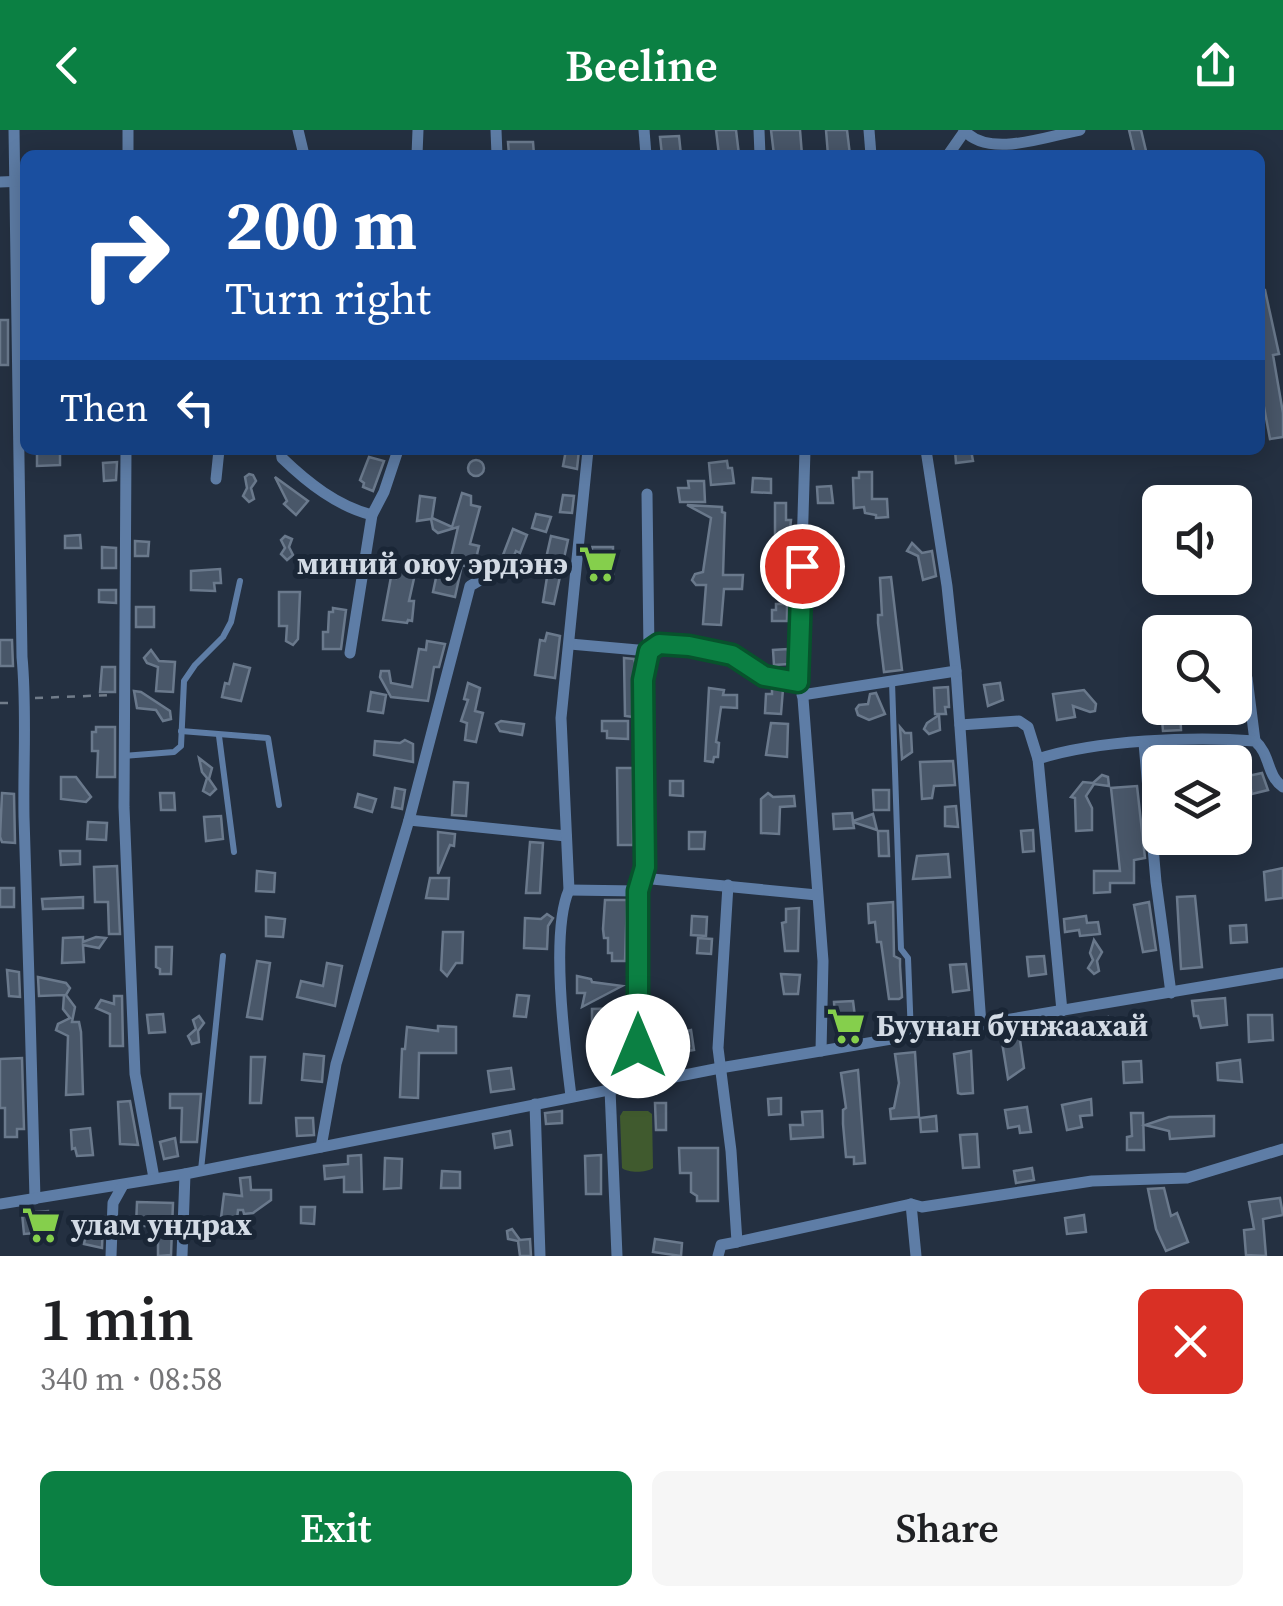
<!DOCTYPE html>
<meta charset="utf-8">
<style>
:root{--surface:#fff;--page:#f6f6f6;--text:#202124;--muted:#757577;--accent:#0b8043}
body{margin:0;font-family:"Source Serif 4",serif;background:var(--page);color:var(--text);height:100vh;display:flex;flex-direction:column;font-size:38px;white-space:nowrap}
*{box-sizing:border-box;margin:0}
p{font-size:32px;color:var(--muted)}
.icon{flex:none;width:55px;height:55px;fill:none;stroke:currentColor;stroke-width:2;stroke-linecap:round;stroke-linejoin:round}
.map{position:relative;height:1126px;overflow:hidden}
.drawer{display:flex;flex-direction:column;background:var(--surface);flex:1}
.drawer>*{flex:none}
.guide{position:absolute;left:20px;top:20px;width:1245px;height:305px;border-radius:15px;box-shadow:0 5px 25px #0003;background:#1a4fa0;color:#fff;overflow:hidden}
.fabs{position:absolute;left:1142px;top:355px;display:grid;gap:20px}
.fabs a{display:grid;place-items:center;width:110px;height:110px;border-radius:15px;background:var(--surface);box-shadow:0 5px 25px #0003;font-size:50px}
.pin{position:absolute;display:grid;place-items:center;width:85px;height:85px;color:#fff;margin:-42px;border:5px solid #fff;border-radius:50%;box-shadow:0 2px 10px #0007}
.me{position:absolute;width:110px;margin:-55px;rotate:0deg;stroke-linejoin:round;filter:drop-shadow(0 0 8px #0008)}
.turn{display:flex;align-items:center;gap:35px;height:210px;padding:0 40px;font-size:45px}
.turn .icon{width:130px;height:130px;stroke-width:2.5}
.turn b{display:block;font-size:70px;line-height:85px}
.then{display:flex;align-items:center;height:95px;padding:0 40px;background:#0003;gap:20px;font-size:38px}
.round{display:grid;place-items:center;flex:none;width:105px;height:105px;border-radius:15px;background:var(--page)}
.headline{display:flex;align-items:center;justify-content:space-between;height:170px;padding:0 40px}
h1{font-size:60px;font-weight:600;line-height:75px}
.primary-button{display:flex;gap:20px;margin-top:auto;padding:20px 40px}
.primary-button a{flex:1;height:115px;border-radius:15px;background:var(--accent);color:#fff;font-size:40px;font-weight:600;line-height:115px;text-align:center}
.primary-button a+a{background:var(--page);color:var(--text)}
header{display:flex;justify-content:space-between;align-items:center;height:130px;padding:0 40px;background:var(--accent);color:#fff;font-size:45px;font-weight:600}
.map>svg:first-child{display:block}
</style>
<header><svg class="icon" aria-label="back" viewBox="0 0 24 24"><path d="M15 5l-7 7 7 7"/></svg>Beeline<svg class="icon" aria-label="share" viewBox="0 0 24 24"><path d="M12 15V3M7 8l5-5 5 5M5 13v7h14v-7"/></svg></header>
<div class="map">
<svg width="1283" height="1126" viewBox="0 0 1283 1126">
<rect width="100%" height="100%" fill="#243041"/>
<!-- green -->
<path fill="#405a2e" d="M623 981H648L652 984 653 1038C646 1043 628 1043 622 1038L620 986Z"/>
<!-- building -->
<g fill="#495769" stroke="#6a798c" stroke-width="2.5">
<path d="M716 0H736L739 25H719Z"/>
<path d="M771 0H800L802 25H774Z"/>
<path d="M826 0H847L850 25H828Z"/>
<path d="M1129 0H1141L1147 25H1135Z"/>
<path d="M679 6 681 25H662L660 7Z"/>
<path d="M508 12H533L534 25H509Z"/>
<path d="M1260 160H1265L1279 224 1273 225 1283 283V307L1270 309 1260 256Z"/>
<rect x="0" y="190" width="8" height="45"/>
<path d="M37 320H60V335L37 336Z"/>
<path d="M566 320H579L577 339 563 336Z"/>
<path d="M955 320H971L973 331 956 333Z"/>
<path d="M369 327 384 331 373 361 363 357 364 353 360 350Z"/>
<circle cx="476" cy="338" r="8"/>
<path d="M727 331 728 338H732L734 353 711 355 709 333Z"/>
<path d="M117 332 116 350 104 351 103 333Z"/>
<path d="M859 342H872V369H887L888 387 876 388V385L865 383 864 377 854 378 853 348H859Z"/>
<path d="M249 344 253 345 256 351 251 358 254 369 249 372 243 366 247 358 245 347Z"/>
<path d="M275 347 308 371 296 385 284 374 287 371Z"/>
<path d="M753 348 771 349V363L752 362Z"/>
<path d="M688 351H704L705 372H680L678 358H689Z"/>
<path d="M831 356 833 373H818L817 357Z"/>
<path d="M462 363 471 366V375L480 377 470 414 479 416 475 433 468 431 467 437 462 435 455 467 433 462 437 443 447 445 458 397 438 403 433 399 431 389 417 391 420 366 435 368 432 388 452 397Z"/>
<path d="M563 365 574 366 572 383 560 382Z"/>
<path d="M775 373H786V390H791L788 419H777L775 415Z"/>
<path d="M687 375 722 377V382L725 383 723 445H743L742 459H724L721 495 703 494 706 455H696L692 450 695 444 703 442 711 388Z"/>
<path d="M536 384 551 387 546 402 532 398Z"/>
<path d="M513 399 527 405 520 423 516 421 513 428 503 425Z"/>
<path d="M80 405 81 418H65V406Z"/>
<path d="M285 406 292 409 289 417 293 425 287 430 281 424 285 418 281 410Z"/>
<path d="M551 406 568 410 554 474 543 472 549 435 545 433Z"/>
<path d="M135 411 149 412 148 426H135Z"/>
<path d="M912 413 922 423 932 421 936 446 923 450 918 426 907 421Z"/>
<path d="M102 417 116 418V438H102Z"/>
<rect x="592" y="417" width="21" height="27"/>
<path d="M817 424 828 425V443L816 442Z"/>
<path d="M399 431 417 435 409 471H414L412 491 408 490 407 493 383 490 391 447 396 448Z"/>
<path d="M220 439 221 453H214L215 461 191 460V441Z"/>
<path d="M891 447 902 540 884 542 878 493V485H882L880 448Z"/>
<path d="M99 460H116V473L99 472Z"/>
<path d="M279 462H300L298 509 293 515 286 511 287 496H279Z"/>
<path d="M776 474H787V491H772V480H776Z"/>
<rect x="136" y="477" width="18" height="20"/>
<path d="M333 478 346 480 341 519H323V502H328L329 482H333Z"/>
<path d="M547 503 560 506 555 548 535 545 540 510 545 511Z"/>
<path d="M0 510H12L13 536H0Z"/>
<path d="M427 511 445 514 439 537H434L428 571 391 567 380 547 381 541H389L391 553 412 557 419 519 426 520Z"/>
<path d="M788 519 789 534 774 535 773 520Z"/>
<path d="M151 520 159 531 175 532 173 562 156 561 158 537 147 533 144 528Z"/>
<path d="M624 528 634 529 636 535 634 587 625 586Z"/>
<path d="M234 534 250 538 241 571 222 567 225 553 229 554Z"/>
<path d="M102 537H115V562H100Z"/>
<path d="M468 553 480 558 475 581 483 583 476 612 465 610 467 593 461 591 468 570 464 569Z"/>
<path d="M1000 553 1003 570 988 576 984 555Z"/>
<path d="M772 557 783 559 781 584 765 583 766 564H772Z"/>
<path d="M948 557 949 577H945L946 584H935L934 558Z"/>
<path d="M709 558 724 560 723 565H737V578L721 577 716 612 719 613 718 627H714L713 632 705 631Z"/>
<path d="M1084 560 1096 574 1095 581 1090 582 1073 576 1075 587 1057 590 1053 564Z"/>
<path d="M134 561 141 562 170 581 171 589 163 591 156 580 137 578Z"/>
<path d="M371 562 386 565 383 583 368 581Z"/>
<path d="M876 563 885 584 869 590 858 585 856 579 859 575 868 574 870 564Z"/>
<path d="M1161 578H1180L1181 600 1163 601Z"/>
<path d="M939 585 940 600 929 604 924 599 927 593Z"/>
<path d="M501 591 524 594 522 605 500 601 496 594Z"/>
<path d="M602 591H628V609L607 608V601H602Z"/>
<path d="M771 593 788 594 787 627 766 625Z"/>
<path d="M96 597H115V647H97L98 621H92V602H96Z"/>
<path d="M900 597 905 603H911L912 622 902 629Z"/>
<path d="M405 610 413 614V632L374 625 375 611 400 613Z"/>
<path d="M199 628 212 638 209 649 216 659 210 665 203 661 207 648 202 642Z"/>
<path d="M953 631 955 655 934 656 932 668 922 669 920 632Z"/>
<path d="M617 638H633V715H618Z"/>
<path d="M1262 643 1268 660 1252 664 1248 646Z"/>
<path d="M1102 645 1108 647 1109 656 1094 654 1086 666 1092 678V700L1076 701 1075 668 1071 667 1083 652 1093 653Z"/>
<path d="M61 647H76L91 667 86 672 61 669Z"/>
<path d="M670 651H683V666L670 665Z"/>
<path d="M454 652 468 653 466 686 452 685Z"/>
<path d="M1137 656 1145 728 1134 730V753H1110V762L1094 763V741H1120L1111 658Z"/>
<path d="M395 658 405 660 402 679 392 677Z"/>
<path d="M873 660H889V680H874Z"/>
<path d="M2 663 14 664 15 713 2 712 0 707Z"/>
<path d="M160 663H174L175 680H161Z"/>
<path d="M768 663 773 667 794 666 795 676 780 677 779 704 761 703V669Z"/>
<path d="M358 664 376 669 372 682 355 677Z"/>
<path d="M956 676 958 697 945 696V677Z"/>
<path d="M852 683 853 691 873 684 877 700 853 692 854 698 834 699 833 684Z"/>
<path d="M221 686 223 709 206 711 204 687Z"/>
<path d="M88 692 107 693 106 710 87 709Z"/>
<path d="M1033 700 1034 721 1023 722 1021 701Z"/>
<path d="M878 701H888L889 726H879Z"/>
<path d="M438 702 455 704 454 716 450 715 438 744Z"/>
<path d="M689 702H705L704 719H689Z"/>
<path d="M530 712 543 713 540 763H526Z"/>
<path d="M60 721H80V734L61 735Z"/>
<path d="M948 724 950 747 913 749 917 726Z"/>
<path d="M117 736 120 804H109L108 772H95L94 737Z"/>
<path d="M1283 738V768L1266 770 1264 742Z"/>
<path d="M257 741 275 743 274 762 256 761Z"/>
<path d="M430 748H449L448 769 426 768Z"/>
<rect x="0" y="758" width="14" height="19"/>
<path d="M1195 766 1202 837 1181 839 1177 767Z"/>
<path d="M83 767V778L43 779 42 769Z"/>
<path d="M605 770H627L625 831H612V823H608V808H604L603 799Z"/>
<path d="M893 772 894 826 900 829V836L902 867 899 869H889L881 812H877L875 792 869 793 868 774Z"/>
<path d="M1149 772 1156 820 1143 822 1134 775Z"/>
<path d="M799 778 798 821H785L782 793 786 792V779Z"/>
<path d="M547 784 553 788 548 796 547 819 524 818 525 788 541 789Z"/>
<path d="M692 786 707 787 706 806 691 805Z"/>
<path d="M1086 786 1087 793 1098 792 1100 804 1080 806 1079 800 1065 802 1064 789Z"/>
<path d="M266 787 285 789 283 807 266 806Z"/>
<path d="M1246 795 1247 812 1231 813 1230 796Z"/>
<path d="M443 802H463L462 833H456L447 846 441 840Z"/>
<path d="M83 807V812L96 807 106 808 99 818 83 815 84 832 62 833 63 808Z"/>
<path d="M698 808 712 809 711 824 697 823Z"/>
<path d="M1094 810 1102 822 1097 831 1099 841 1094 844 1088 838 1093 830 1090 823Z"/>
<path d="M156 817H172L171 844H160V839L156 837Z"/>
<path d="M1044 826 1046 844 1029 846 1027 827Z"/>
<path d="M257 831 270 833 262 889 247 887Z"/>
<path d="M327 833 342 836 335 876 297 867 301 851 323 856Z"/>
<path d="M966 834 969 860 953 862 950 835Z"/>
<path d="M7 840 19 842 20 867 9 866Z"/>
<path d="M781 844 800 845 798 864H784Z"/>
<path d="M577 846 591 849 592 852 622 856 582 877 585 863H577Z"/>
<path d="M38 847 66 853 70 858 66 865 75 877 72 892H79L81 902 83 964 66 965 68 906 56 900 58 894 70 888 63 879 64 865 39 866Z"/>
<path d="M517 865 529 866 526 887 514 886Z"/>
<path d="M114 866H122L123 916H110V884L96 878 101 870 114 874Z"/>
<path d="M1225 868 1227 895 1201 898 1198 886H1194L1192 871Z"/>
<path d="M853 871 855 887 835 888 834 872Z"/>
<path d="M625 878 626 892 604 893 598 897 592 893V879Z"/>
<path d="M163 884 165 902 149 903 147 885Z"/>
<path d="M1248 885H1272L1273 910 1249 912Z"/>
<path d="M199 886 204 893 198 901 199 912 192 914 188 906 196 899 193 890Z"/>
<path d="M1108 887 1111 903 1095 906 1092 891Z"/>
<path d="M438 896 456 897V923H419L418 968 400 967 402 919H405L407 897 438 901Z"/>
<path d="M691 900 694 920 682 922 678 903Z"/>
<path d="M1019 903 1024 938 1008 949 1001 906Z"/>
<path d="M971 921 973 963 961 964 958 963 954 924Z"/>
<path d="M915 922 919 987 891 989 890 979 894 978 899 953 895 924Z"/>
<path d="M304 924 324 926 322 952 302 950Z"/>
<path d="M251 927H265L261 973H250Z"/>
<path d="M22 928 24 999H17V1007H5V978H0V929Z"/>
<path d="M1240 930 1242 952 1218 950 1217 933Z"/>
<path d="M1141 931 1142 952 1124 953 1123 932Z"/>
<path d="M511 938 514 959 491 962 488 941Z"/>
<path d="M858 940 865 1033 854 1034V1027H846L843 994V980L846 978 841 943Z"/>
<path d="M170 964H201L197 1012H181L182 978H170Z"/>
<path d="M781 968V984L769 985 768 969Z"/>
<path d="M1091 969 1092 985 1080 986 1082 997 1067 1000 1062 975Z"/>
<path d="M130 971 138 1015 120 1014 118 972Z"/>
<path d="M655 973H666V1000H656Z"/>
<path d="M1027 977 1031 1002 1020 1003 1019 996 1008 998 1005 980Z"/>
<path d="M562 981V993L546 994 545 983Z"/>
<path d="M822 981 823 1007 791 1009 790 995H803L802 982Z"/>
<path d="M1131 983H1143L1144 1020H1127V1007L1132 1006Z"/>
<path d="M936 986 937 1001 921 1002 920 988Z"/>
<path d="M1214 986V1006L1170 1009 1169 1001 1145 995 1169 987Z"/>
<path d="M296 988H313L314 1005 297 1006Z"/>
<path d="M90 998 93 1025 77 1026 75 1018 72 1019 71 1000Z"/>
<path d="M510 1001 512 1015 495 1018 493 1004Z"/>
<path d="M977 1004 979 1037 963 1038 960 1005Z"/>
<path d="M175 1008 178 1026 164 1029 160 1012Z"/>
<path d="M679 1018H718V1071H697V1066L691 1062V1043H680Z"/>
<path d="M361 1025 362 1062H344V1047L325 1049 324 1036 348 1034V1026Z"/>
<path d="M601 1025V1064H586L585 1026Z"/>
<path d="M385 1028 402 1029 401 1058 384 1059Z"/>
<path d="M1032 1038 1034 1050 1016 1053 1014 1041Z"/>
<path d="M442 1041 460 1042V1058H441Z"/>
<path d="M250 1047 251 1060H271V1070L253 1083 244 1084 243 1080H238L236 1098 220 1096 224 1064 242 1066 240 1048Z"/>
<path d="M1164 1058 1171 1086 1177 1083 1188 1112 1166 1121 1156 1099 1148 1059Z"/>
<path d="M1280 1068 1283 1085 1263 1089 1266 1126 1246 1125 1244 1100 1254 1099 1249 1072Z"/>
<path d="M137 1072 173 1073 171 1125 158 1126V1096H136Z"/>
<path d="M301 1077H315L314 1094 301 1093Z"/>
<path d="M48 1081 49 1102 24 1104 22 1083Z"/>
<path d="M1084 1085 1086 1102 1067 1104 1065 1088Z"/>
<path d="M89 1089 103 1090 102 1118 84 1114Z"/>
<path d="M512 1099 520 1110 530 1109 531 1126H520L518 1111 508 1109 507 1101Z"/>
<path d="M655 1109 682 1113 681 1126 653 1122Z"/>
</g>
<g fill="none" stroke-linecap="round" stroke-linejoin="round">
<!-- path -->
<g stroke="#717c8a" stroke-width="2.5" stroke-dasharray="8 8" stroke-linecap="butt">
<path d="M35 568 112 565"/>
<path d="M0 573H13"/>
</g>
<!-- lane -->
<g stroke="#5e7da6" stroke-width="6">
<path d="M650 521 659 514 732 525"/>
<path d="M892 552 901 819 908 828 911 906"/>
<path d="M181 601 268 608 279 675"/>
<path d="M219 606 234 722"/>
<path d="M123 626 174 622 181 616 184 551 195 535 223 507 231 492 240 451"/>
<path d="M201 1040 223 826"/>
</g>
<!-- street -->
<g stroke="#5e7da6" stroke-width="11">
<path d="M14 0 22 527C27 580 23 633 24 687 28 814 32 942 35 1069"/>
<path d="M298 0 304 25"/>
<path d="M496 0 497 25"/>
<path d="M644 0 646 25"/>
<path d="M759 0 760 25"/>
<path d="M869 0 871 25"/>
<path d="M964 0C988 29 1048 6 1080 0"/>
<path d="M128 25V0"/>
<path d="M417 25 418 0"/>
<path d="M948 25 964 2"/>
<path d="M0 52 25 51"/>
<path d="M126 320 124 677 135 944 154 1048"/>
<path d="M281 320 282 328C308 353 337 376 372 385"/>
<path d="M805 320 798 552 802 555 823 831 821 921"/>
<path d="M926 320 947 456 956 541 981 895"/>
<path d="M216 349 219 320"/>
<path d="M570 514 649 521"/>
<path d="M350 523 372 385 384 362 398 320"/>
<path d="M732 525 763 546 798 552"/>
<path d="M1247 548 1255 611"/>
<path d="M802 565 956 541"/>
<path d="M960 595 1019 591 1028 597 1038 629C1096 610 1194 606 1255 611 1271 625 1266 645 1283 657"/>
<path d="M1144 613 1156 752 1171 863"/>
<path d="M1038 629 1062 881"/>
<path d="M409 690 566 706"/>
<path d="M642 748 817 765"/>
<path d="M569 760 638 761"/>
<path d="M637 955 638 761 645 737 643 550 649 521 647 364"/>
<path d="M610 959 617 1126"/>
<path d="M571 966C565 918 550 802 569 760L561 588 588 320"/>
<path d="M535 974 540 1126"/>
<path d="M321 1017 336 934 409 690 470 456 487 446"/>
<path d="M0 1074 185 1044 720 938 1283 843"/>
<path d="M911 1074 916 1126"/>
<path d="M737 1112 911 1074 922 1077 1092 1051 1187 1048 1283 1019"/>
<path d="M111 1126 113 1073 123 1055"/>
<path d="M182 1126 185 1044"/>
<path d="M718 1126 721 1115 737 1112 731 1021 718 918 728 755"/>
</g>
</g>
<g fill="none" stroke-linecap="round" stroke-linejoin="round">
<!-- route casing -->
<g stroke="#07532c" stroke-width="25">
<path id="route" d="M638 916V761L645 737 643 550 649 521 659 514 689 516 732 525 764 546 798 552 802 436"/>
</g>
<!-- route -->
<use href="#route" stroke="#0b8043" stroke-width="18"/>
</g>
<!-- icons -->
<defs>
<g id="supermarket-bare" transform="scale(3)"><path d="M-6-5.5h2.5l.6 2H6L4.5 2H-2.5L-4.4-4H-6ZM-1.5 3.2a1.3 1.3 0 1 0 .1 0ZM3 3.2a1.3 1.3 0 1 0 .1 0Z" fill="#85cf4c" stroke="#1a2636" stroke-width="2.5" paint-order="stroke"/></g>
</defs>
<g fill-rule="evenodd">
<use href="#supermarket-bare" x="598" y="434"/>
<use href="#supermarket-bare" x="846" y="896"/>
<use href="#supermarket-bare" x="41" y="1095"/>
</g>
<g text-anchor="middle" stroke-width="10" stroke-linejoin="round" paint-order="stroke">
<!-- poi labels -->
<g font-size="30" font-weight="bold" fill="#d3dbe5" stroke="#1a2636" text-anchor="start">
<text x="568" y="444" text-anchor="end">миний оюу эрдэнэ</text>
<text x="876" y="906">Буунан бунжаахай</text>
<text x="71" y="1105">улам ундрах</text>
</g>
</g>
</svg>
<div class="fabs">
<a><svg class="icon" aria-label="sound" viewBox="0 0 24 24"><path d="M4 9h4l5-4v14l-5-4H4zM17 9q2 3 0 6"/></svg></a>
<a><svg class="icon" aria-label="search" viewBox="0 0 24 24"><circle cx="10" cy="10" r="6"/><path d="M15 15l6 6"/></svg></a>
<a><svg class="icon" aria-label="layers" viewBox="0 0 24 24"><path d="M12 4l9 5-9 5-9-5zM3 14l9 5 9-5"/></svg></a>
</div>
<div class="pin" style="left:802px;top:436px;background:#d93025"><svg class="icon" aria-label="arrive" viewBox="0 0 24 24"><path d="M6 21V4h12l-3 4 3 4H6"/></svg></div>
<svg class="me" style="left:638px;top:916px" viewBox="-20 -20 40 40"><circle r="19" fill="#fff"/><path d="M0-13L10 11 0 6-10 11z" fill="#0b8043"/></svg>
<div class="guide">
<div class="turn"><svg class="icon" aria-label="right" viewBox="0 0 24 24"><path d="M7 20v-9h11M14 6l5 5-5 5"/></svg><div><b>200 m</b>Turn right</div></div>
<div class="then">Then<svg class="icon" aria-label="left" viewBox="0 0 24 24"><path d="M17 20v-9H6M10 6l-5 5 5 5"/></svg></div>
</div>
</div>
<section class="drawer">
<div class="headline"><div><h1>1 min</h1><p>340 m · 08:58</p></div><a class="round" style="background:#d93025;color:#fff"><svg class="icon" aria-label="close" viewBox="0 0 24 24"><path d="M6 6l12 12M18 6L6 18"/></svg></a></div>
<div class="primary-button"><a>Exit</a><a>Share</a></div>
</section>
